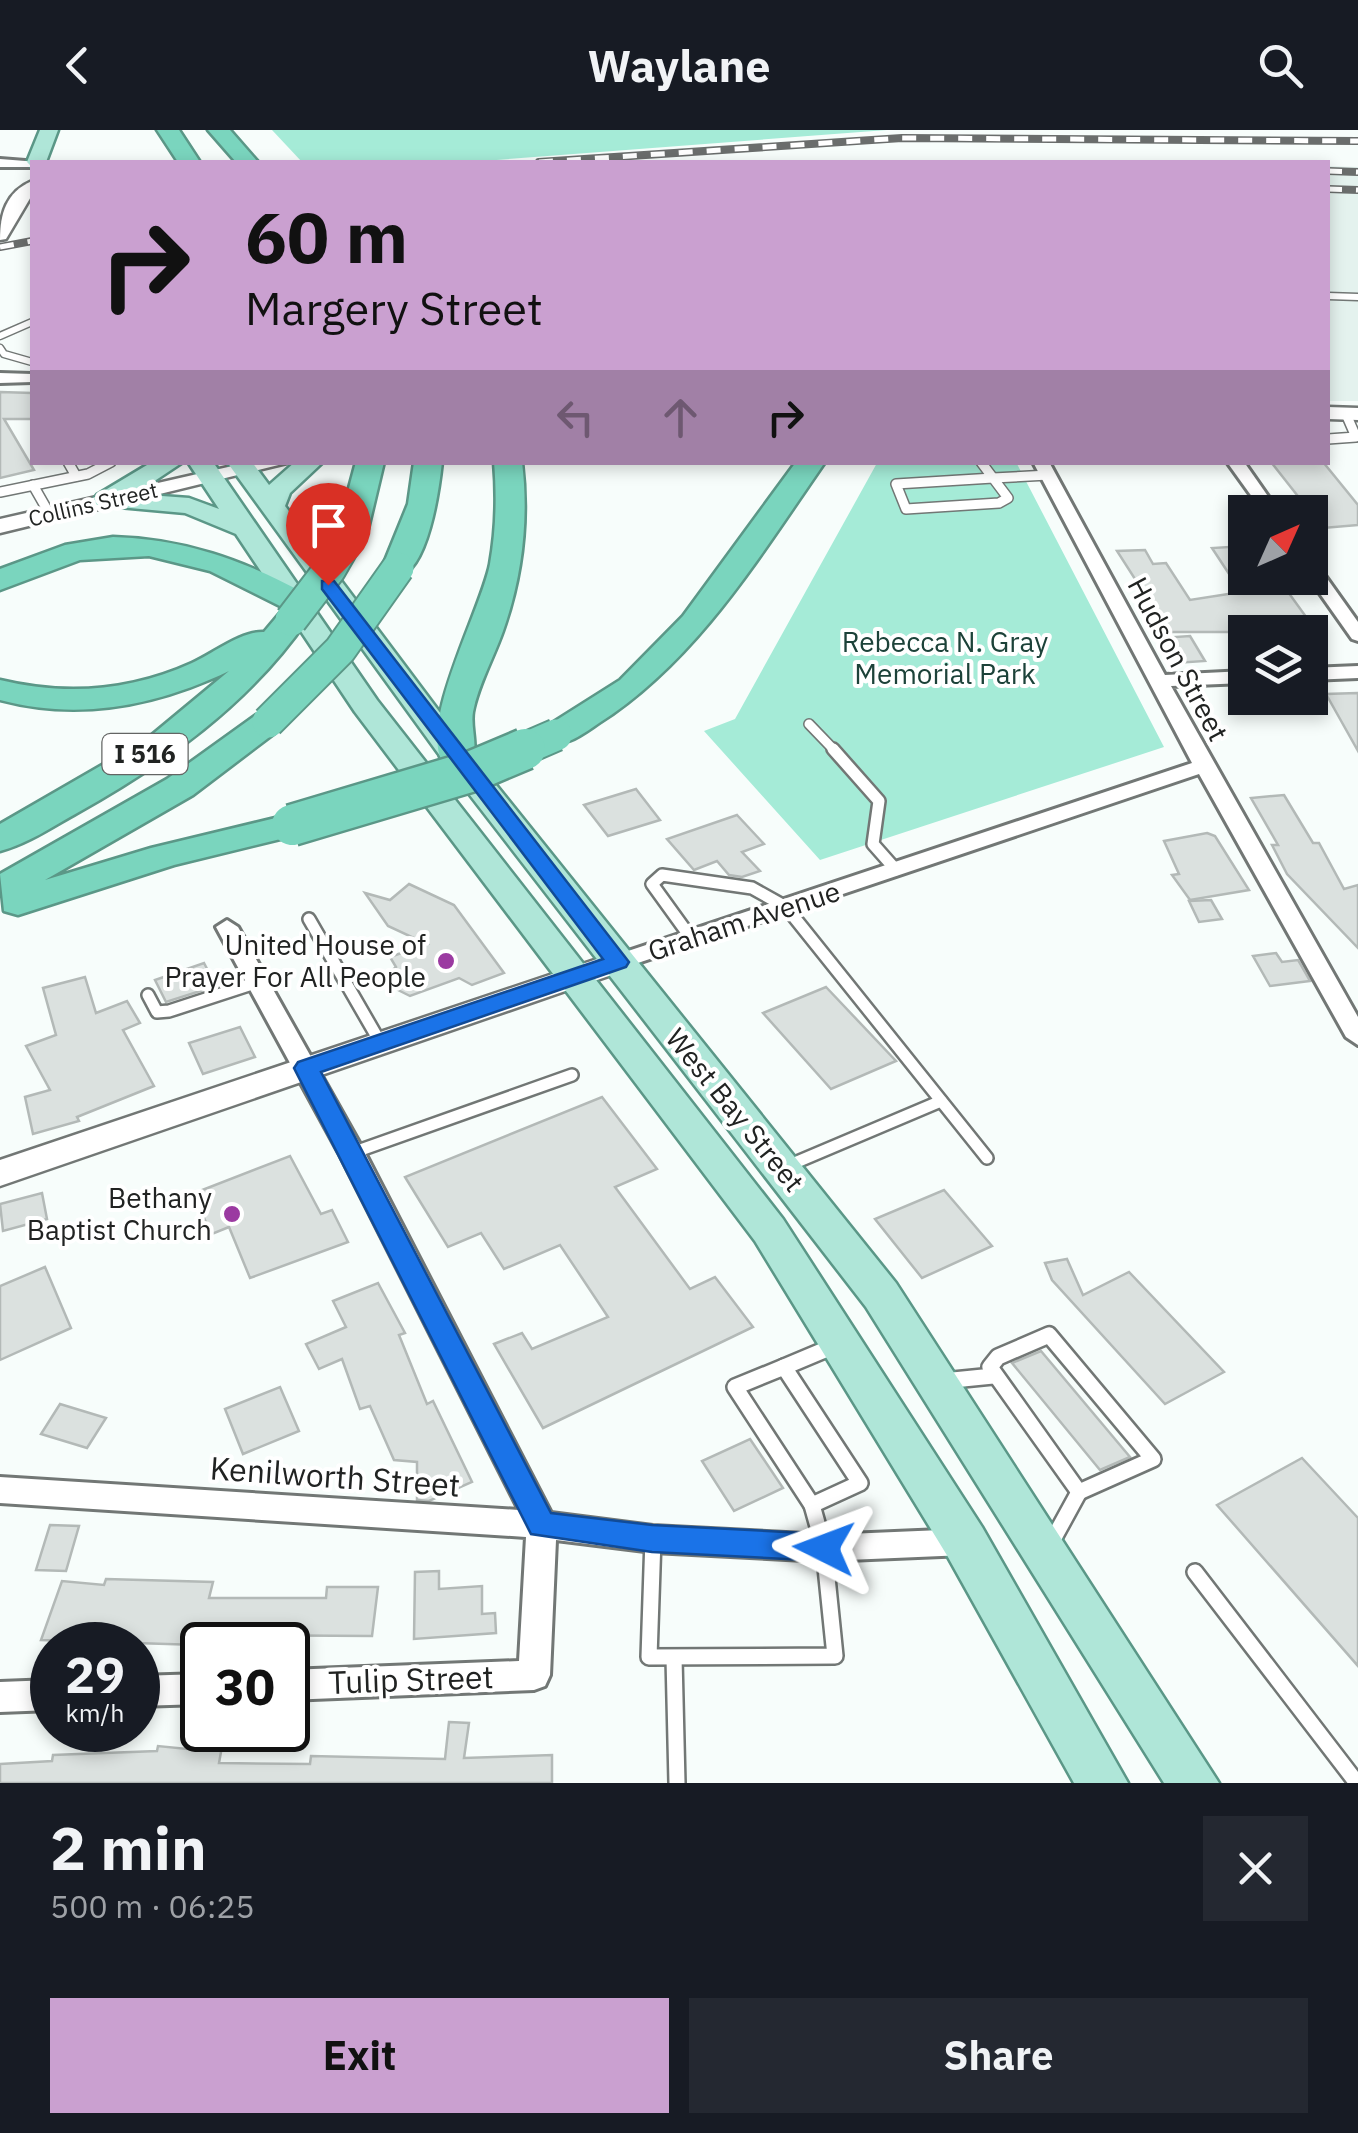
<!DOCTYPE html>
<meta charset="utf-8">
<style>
:root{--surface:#171b24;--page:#242831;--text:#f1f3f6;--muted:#9ea1a6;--accent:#caa0d0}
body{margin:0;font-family:"IBM Plex Sans",sans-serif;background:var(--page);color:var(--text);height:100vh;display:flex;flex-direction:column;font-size:38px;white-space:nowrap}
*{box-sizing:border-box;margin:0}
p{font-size:32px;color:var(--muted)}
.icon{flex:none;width:55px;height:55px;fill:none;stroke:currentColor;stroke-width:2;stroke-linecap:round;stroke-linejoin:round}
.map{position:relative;height:1653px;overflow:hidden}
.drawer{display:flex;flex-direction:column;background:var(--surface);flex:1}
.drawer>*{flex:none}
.top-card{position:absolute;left:30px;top:30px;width:1300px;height:305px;border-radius:0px;box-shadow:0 5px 15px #0003;background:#caa0d0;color:#111;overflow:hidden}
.needle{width:65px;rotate:45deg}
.controls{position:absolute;left:1228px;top:365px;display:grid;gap:20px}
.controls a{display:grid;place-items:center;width:100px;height:100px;border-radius:0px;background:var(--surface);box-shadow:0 5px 15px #0003;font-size:50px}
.speed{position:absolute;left:30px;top:1492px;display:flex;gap:20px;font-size:50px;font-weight:700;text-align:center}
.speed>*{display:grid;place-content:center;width:130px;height:130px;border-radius:50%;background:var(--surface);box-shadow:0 5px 15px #0003;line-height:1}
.speed small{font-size:25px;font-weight:400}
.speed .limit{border:5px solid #111;border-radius:15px;background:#fff;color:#111}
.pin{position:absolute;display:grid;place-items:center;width:85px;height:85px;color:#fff;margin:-102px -42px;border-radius:50% 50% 50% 0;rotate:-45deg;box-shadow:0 0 10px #0007}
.pin .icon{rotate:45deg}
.me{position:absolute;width:110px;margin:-55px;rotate:273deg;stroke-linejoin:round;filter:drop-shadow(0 0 8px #0008)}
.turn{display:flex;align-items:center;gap:35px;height:210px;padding:0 50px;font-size:45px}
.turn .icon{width:130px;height:130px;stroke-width:2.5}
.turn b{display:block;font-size:70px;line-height:85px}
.lanes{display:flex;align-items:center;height:95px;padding:0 50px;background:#0003;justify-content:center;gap:50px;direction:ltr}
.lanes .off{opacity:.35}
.round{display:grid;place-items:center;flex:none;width:105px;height:105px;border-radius:0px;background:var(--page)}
.headline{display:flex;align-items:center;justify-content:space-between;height:170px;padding:0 50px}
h1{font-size:60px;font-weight:800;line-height:75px}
.action{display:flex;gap:20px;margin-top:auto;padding:20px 50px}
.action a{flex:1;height:115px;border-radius:0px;background:var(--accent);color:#111;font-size:40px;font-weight:800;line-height:115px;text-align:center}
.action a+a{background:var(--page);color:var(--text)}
header{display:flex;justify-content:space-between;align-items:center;height:130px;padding:0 50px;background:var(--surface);font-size:45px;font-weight:800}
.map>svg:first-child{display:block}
</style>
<header><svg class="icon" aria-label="back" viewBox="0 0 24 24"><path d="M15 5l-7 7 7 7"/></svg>Waylane<svg class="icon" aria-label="search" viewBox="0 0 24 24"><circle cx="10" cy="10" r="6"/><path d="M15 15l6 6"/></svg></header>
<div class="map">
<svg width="1358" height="1653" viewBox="0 0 1358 1653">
<rect width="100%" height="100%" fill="#f7fdfb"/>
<!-- built -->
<path fill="#e4f2ee" d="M1328 36 1358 37V271H1328Z"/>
<!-- green -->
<g fill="#a5ebd7">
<path d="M272 0H887L470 32H302Z"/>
<path d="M1016 332 1164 617 820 730 704 601 735 589 877 333Z"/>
</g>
<!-- building -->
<g fill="#dbe1df" stroke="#b3b9b7" stroke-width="2.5">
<path d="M0 262 32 263V289H4L34 340 0 348Z"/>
<path d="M1271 332H1323L1358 375V395L1323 398Z"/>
<path d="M1245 416V461L1283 455 1317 502H1169L1117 421 1145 420 1153 434 1166 433 1190 470 1241 462 1212 418Z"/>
<path d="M1190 506 1205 531 1175 533 1160 508Z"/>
<path d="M1358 563V621L1326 564Z"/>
<path d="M636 659 660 690 608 706 584 675Z"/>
<path d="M1284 665 1313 713H1319L1344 759 1358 755V818L1287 744 1272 715H1278L1251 668Z"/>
<path d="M737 685 764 714 742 722 760 741 742 747 729 745 717 731 694 740 667 709Z"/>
<path d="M1207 703 1215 706 1249 760 1190 770 1172 745 1179 744 1164 711Z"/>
<path d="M409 754 454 775 504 843 472 855 459 848 410 866 380 851 396 837 390 827 427 814 388 796 365 763 390 770Z"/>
<path d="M1211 770 1222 789 1199 792 1189 771Z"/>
<path d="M1276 823 1282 832 1298 830 1310 851 1270 856 1253 826Z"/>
<path d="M204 833 216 856 166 872 155 850Z"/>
<path d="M85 847 96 883 127 871 140 893 123 900 154 956 77 987 79 991 33 1004 25 967 50 960 26 916 56 905 43 858Z"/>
<path d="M826 857 896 931 831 959 763 883Z"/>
<path d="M240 897 255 927 203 944 189 913Z"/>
<path d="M602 967 657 1039 615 1057 690 1159 715 1147 753 1197 543 1298 494 1214 522 1203 532 1219 608 1187 560 1115 504 1139 481 1103 448 1117 405 1047Z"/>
<path d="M290 1026 321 1084 332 1080 348 1112 250 1148 229 1097 212 1104 192 1064Z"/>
<path d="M944 1060 992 1116 922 1148 875 1089Z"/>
<path d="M42 1063 47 1089 3 1101 0 1074Z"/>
<path d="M1067 1129 1083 1165 1129 1142 1224 1242 1165 1274 1052 1150 1045 1133Z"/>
<path d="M45 1137 71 1198 0 1230V1156Z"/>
<path d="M378 1153 405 1203 399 1205 427 1274 433 1271 472 1352 429 1371 417 1370V1332L394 1330 370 1276 360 1279 342 1229 319 1239 306 1214 346 1197 333 1171Z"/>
<path d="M1041 1221 1130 1327 1100 1340 1012 1233Z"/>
<path d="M280 1257 299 1301 243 1324 225 1279Z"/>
<path d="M60 1274 106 1288 87 1318 41 1304Z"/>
<path d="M750 1309 783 1358 734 1381 702 1331Z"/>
<path d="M1302 1328 1358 1388V1536L1217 1375Z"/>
<path d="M50 1395 79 1396 66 1441 36 1440Z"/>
<path d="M439 1441V1459L482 1456V1484L495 1483 496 1503 414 1509 415 1442Z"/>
<path d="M106 1449 213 1452 209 1468H326L327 1457H378L372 1506 200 1505 198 1515 41 1510 62 1451 104 1455Z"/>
<path d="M449 1592 469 1593 464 1628 552 1625V1653H0V1634L52 1631 53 1625 157 1621 158 1616 197 1620 200 1600H225L219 1633 310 1634 311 1626 445 1629Z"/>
</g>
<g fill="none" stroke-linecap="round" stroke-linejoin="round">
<!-- lane-far3 casing -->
<g stroke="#727775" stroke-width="9">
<g id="lane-far3">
<path d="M1328 166 1358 167"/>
<path d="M0 206 32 192"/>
<path d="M0 218 4 224 32 232"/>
</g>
</g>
<!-- lane-far2 casing -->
<g stroke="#727775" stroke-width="12">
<g id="lane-far2">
<path d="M1328 309 1356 307 1346 284"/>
<path d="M68 332 76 346"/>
<path d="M981 332 993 348"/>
<path d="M993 348 1008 368 999 373 906 379 896 354Z"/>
<path d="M993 348 1048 345"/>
<path d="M33 355 49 383"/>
<path d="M0 362 88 344 111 332"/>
<path d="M809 594 835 621"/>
</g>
</g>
<!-- lane-far1 casing -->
<g stroke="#727775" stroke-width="16">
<g id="lane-far1">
<path d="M833 619 879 671 873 714 896 740"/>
<path d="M309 789 380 912"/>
<path d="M691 808 652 754 662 745 752 758 786 777 987 1028"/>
<path d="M148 865 157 882 169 881 258 852"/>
<path d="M352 1023 572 945"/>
<path d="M785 1037 941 971"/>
</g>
</g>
<!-- lane casing -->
<g stroke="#727775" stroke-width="20">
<g id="lane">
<path d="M1049 1205 1153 1329 1079 1362 990 1237 998 1227Z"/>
<path d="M784 1237 860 1353 812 1375 735 1257Z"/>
<path d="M784 1237 834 1216"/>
<path d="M943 1251 993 1246"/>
<path d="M653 1409 649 1527 835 1526 824 1418 812 1375"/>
<path d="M1050 1415 1079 1362"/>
<path d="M1195 1442 1357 1653"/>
<path d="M674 1528 677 1653"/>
</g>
</g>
<!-- street casing -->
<g stroke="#727775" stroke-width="6">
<g id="street">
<path d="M0 29 38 32H32V37H0Z"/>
<path d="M0 243 32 244V252L0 253Z"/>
<path d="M1033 332H1049L1165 545 1245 541V553L1171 556 1358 887V915L1346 907 1199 644 626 837 618 840 607 832 610 827 1192 633Z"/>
<path d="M1227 332H1244L1279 382H1263Z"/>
<path d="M1310 432 1316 433 1358 492V511L1352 509 1309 448Z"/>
<path d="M1358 536V548L1310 550V538Z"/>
<path d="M227 790 238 797 365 1023 551 1383 653 1396 824 1405 965 1399 976 1403 980 1412 976 1421 965 1425 824 1431 653 1422 556 1410 550 1545 545 1556 534 1560 288 1570V1540L519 1531 526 1407 0 1373V1347L519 1380 339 1023 216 797Z"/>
<path d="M202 1544V1574L138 1576V1546Z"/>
<path d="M52 1550V1580L0 1582V1552Z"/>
</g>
</g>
<!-- secondary casing -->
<g stroke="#727775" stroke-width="5">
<g id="secondary">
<path d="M32 51V65L6 109 0 110C0 84 6 62 32 51Z"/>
<path d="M1328 277 1358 278V290L1328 289Z"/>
<path d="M250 332H291L0 403V389Z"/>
<path d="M618 822 633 832 629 839 0 1056V1030Z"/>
</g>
</g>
<!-- primary casing -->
<g stroke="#5b9787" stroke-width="5">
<g id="primary">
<path d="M40 0H58L46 32H32V37L27 32Z"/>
<path d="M152 332H183L135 364 189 368 219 379 188 332H213L377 570 783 1089 982 1397 1128 1653H1074L948 1427 755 1111 355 582 236 404 185 383 97 375 93 370 97 365Z"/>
<path d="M227 332H252L269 355 295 332H323L290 363 285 376 468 620 896 1153 1219 1653H1164L866 1177 446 634Z"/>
</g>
</g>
<!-- highway casing -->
<g stroke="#5b9787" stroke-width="5">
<g id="highway">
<path d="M157 0H179L200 32H178Z"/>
<path d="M208 0H230L258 32H236Z"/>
<path d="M356 332H384L368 399 353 408 338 399Z"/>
<path d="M414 332H442C439 360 428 440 398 447L382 438 408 374Z"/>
<path d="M494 332H522C529 389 522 447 503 501 494 527 478 555 473 582 470 599 480 619 470 635H444C417 595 481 481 490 434 496 400 497 367 494 332Z"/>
<path d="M796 332H825C759 427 697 530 599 593 581 605 566 618 544 612L539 605 544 598 620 550 683 486Z"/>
<path d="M113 407C184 409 243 430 304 463L309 470 304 477H282L210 441 149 426 80 430 0 460V439L65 415Z"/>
<path d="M291 480 302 483 307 490C249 574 165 634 77 683 52 697 27 714 0 721V694L147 609 229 541C156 576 79 591 0 570V550C66 566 130 561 192 533 214 523 241 501 264 502L280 483Z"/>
<path d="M268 582 280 585 285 592 280 599 193 665 45 750 151 718 292 684 305 687 311 695 305 703 174 735 18 785 4 781 0 744 167 649 256 585Z"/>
</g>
</g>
<!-- lane-far3 -->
<use href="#lane-far3" stroke="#fff" stroke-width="6"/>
<!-- lane-far2 -->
<use href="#lane-far2" stroke="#fff" stroke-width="9"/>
<!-- lane-far1 -->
<use href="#lane-far1" stroke="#fff" stroke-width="11"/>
<!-- lane -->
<use href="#lane" stroke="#fff" stroke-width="15"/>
<!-- street -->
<use href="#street" fill="#fff" fill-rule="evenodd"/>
<!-- secondary -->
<use href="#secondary" fill="#fff" fill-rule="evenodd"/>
<!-- primary -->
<use href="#primary" fill="#afe6d8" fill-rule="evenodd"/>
<!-- highway -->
<use href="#highway" fill="#7ad5be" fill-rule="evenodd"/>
<!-- rail casing -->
<g stroke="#6a6d6c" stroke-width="8">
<g id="rail">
<path d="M539 32 902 8 1358 11"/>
<path d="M1328 41 1358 42"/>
<path d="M1328 59 1358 60"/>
<path d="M0 117 32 111"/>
</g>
</g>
<!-- rail -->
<use href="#rail" stroke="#fff" stroke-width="5" stroke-dasharray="14" stroke-linecap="butt"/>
<!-- highway-bridge-far1 casing -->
<g stroke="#5b9787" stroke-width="35" stroke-linecap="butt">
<g id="highway-bridge-far1">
<path d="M291 490 330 439 353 399"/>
<path d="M268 592 340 520 398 438"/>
<path d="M519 621 556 605"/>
</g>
</g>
<!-- highway-bridge casing -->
<g stroke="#5b9787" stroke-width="45" stroke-linecap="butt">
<path id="highway-bridge" d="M292 695 473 641 525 619"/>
</g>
<!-- highway-bridge-far1 -->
<use href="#highway-bridge-far1" stroke="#7ad5be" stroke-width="31"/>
<!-- highway-bridge -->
<use href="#highway-bridge" stroke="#7ad5be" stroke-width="40"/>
</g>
<!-- route -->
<path fill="#1a73e8" stroke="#114b97" stroke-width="2.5" d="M322 451H334L629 832 626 837 321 942 551 1383 652 1395 824 1404 834 1408 839 1418 834 1427 824 1431 652 1422 531 1404 294 938 298 932 603 829 322 459Z"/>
<!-- markers -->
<g fill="#9b3aa1" stroke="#fff" stroke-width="4">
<circle cx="446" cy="831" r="10"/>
<circle cx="232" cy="1084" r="10"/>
</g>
<g text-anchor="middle" stroke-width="8" stroke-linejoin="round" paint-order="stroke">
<!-- far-street labels -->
<g font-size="22" fill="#212322" stroke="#fff">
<text transform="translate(93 374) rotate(-13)" y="8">Collins Street</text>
</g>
<!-- shield labels -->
<rect fill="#fff" stroke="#646564" stroke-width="2.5" x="102.5" y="604" width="85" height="40" rx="8"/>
<g font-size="25" font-weight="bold" fill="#212322">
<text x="145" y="633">I 516</text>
</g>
<!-- park labels -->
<g font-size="28" fill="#1c4239" stroke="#fff">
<text x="945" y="522">Rebecca N. Gray<tspan x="945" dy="32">Memorial Park</tspan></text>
</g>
<!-- street labels -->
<g font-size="28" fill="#212322" stroke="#fff">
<text transform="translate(1178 529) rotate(62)" y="10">Hudson Street</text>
<text transform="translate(744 791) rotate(-18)" y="10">Graham Avenue</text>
<text transform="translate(735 980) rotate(51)" y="10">West Bay Street</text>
</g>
<!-- poi labels -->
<g font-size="28" fill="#212322" stroke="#fff" text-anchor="end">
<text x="426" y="825">United House of<tspan x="426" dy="32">Prayer For All People</tspan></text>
<text x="212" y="1078">Bethany<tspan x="212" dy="32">Baptist Church</tspan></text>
</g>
<!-- near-street labels -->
<g font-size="32" fill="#212322" stroke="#fff">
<text transform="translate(335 1347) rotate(4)" y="11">Kenilworth Street</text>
<text transform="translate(411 1550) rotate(-2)" y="11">Tulip Street</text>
</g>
</g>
</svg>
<div class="controls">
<a><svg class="needle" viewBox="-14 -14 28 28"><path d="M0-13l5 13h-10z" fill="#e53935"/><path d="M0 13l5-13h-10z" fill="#9ea1a6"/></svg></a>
<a><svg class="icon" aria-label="layers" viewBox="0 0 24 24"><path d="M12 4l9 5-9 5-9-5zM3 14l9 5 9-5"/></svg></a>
</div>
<div class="speed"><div>29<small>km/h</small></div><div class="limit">30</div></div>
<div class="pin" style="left:328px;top:455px;background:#d93025"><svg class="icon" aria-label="arrive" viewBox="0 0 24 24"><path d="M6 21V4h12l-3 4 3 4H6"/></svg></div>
<svg class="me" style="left:824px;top:1418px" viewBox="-20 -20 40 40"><path d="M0-17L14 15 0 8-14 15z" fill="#1a73e8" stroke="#fff" stroke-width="4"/></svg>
<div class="top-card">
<div class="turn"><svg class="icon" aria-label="right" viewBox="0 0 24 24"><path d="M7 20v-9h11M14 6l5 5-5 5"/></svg><div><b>60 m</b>Margery Street</div></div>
<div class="lanes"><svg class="icon off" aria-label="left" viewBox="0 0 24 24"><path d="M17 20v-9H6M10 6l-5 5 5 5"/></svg><svg class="icon off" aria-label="ahead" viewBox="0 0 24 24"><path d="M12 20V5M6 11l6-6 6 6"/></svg><svg class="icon" aria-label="right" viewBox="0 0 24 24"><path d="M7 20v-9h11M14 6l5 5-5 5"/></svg></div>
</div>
</div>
<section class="drawer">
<div class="headline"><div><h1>2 min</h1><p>500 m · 06:25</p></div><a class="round"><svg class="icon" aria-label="close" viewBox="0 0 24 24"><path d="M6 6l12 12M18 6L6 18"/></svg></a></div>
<div class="action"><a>Exit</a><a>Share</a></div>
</section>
